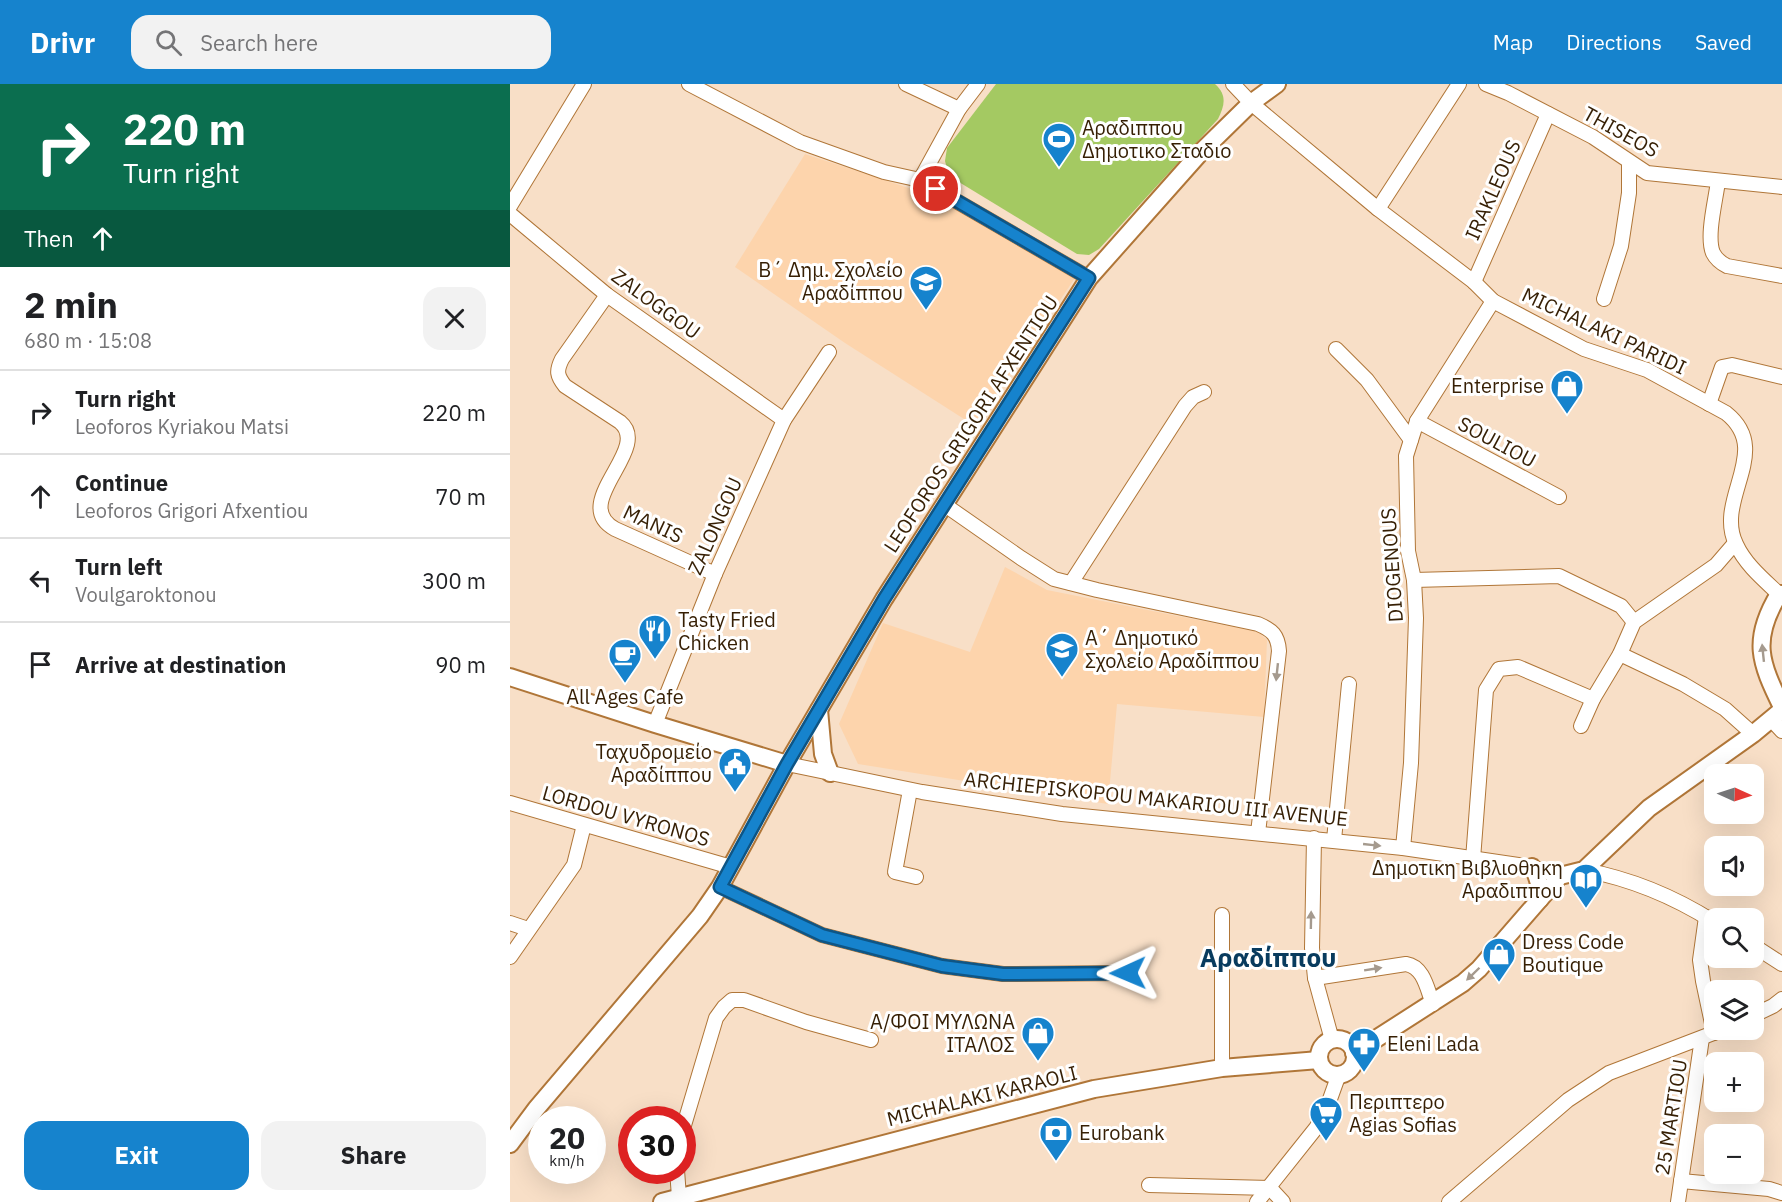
<!DOCTYPE html>
<meta charset="utf-8">
<style>
:root{--surface:#fff;--page:#f2f2f2;--text:#202124;--muted:#757577;--line:#e0e0e0;--accent:#1683cd}
body{margin:0;font-family:"IBM Plex Sans",sans-serif;background:var(--page);color:var(--text);height:100vh;display:flex;flex-direction:column;font-size:22px;white-space:nowrap}
*{box-sizing:border-box;margin:0}
p{font-size:20px;color:var(--muted)}
.icon{flex:none;width:33px;height:33px;fill:none;stroke:currentColor;stroke-width:2;stroke-linecap:round;stroke-linejoin:round}
.map{position:relative;flex:1;overflow:hidden}
.sheet{display:flex;flex-direction:column;background:var(--surface);width:510px}
.sheet>*{flex:none}
.top-card{background:#0b6e4f;color:#fff;overflow:hidden}
.needle{width:39px;rotate:93deg}
.buttons{position:absolute;left:1194px;top:680px;display:grid;gap:12px}
.buttons a{display:grid;place-items:center;width:60px;height:60px;border-radius:12px;background:var(--surface);box-shadow:0 6px 24px #0002;font-size:30px}
.speed{position:absolute;left:18px;top:1022px;display:flex;gap:12px;font-size:30px;font-weight:700;text-align:center}
.speed>*{display:grid;place-content:center;width:78px;height:78px;border-radius:50%;background:var(--surface);box-shadow:0 6px 24px #0002;line-height:1}
.speed small{font-size:15px;font-weight:400}
.speed .limit{border:9px solid #d22;background:#fff;color:#111}
.pin{position:absolute;display:grid;place-items:center;width:51px;height:51px;color:#fff;margin:-26px;border:3px solid #fff;border-radius:50%;box-shadow:0 2px 6px #0007}
.me{position:absolute;width:66px;margin:-33px;rotate:269deg;stroke-linejoin:round;filter:drop-shadow(0 0 4px #0008)}
.turn{display:flex;align-items:center;gap:21px;height:126px;padding:0 24px;font-size:27px}
.turn .icon{width:78px;height:78px;stroke-width:2.5}
.turn b{display:block;font-size:42px;line-height:51px}
.then{display:flex;align-items:center;height:57px;padding:0 24px;background:#0003;gap:12px;font-size:22px}
.round{display:grid;place-items:center;flex:none;width:63px;height:63px;border-radius:18px;background:var(--page)}
.summary{display:flex;align-items:center;justify-content:space-between;height:102px;padding:0 24px}
h1{font-size:36px;font-weight:700;line-height:45px}
.action{display:flex;gap:12px;margin-top:auto;padding:12px 24px}
.action a{flex:1;height:69px;border-radius:18px;background:var(--accent);color:#fff;font-size:24px;font-weight:700;line-height:69px;text-align:center}
.action a+a{background:var(--page);color:var(--text)}
ul{padding:0;list-style:none}
li{display:flex;align-items:center;gap:18px;height:84px;padding:0 24px;border-top:2px solid var(--line)}
li div{flex:1}
li b{display:block;font-size:22px}
li em{font-style:normal}
header{display:flex;align-items:center;gap:36px;box-sizing:border-box;height:84px;padding:0 30px;background:var(--accent);color:#fff}
header strong{font-size:28px}
nav{display:flex;gap:33px;margin-inline-start:auto;font-size:21px}
.search{width:420px;height:54px;background:var(--page);display:flex;align-items:center;gap:15px;box-sizing:border-box;padding:0 21px;border-radius:18px;color:var(--muted);font-size:22px}
main{display:flex;flex:1;min-height:0}
.map>svg:first-child{display:block}
</style>
<header>
<strong>Drivr</strong>
<div class="search"><svg class="icon" aria-label="search" viewBox="0 0 24 24"><circle cx="10" cy="10" r="6"/><path d="M15 15l6 6"/></svg>Search here</div>
<nav><a>Map</a><a>Directions</a><a>Saved</a></nav>
</header>
<main>
<section class="sheet">
<div class="top-card">
<div class="turn"><svg class="icon" aria-label="right" viewBox="0 0 24 24"><path d="M7 20v-9h11M14 6l5 5-5 5"/></svg><div><b>220 m</b>Turn right</div></div>
<div class="then">Then<svg class="icon" aria-label="ahead" viewBox="0 0 24 24"><path d="M12 20V5M6 11l6-6 6 6"/></svg></div>
</div>
<div class="summary"><div><h1>2 min</h1><p>680 m · 15:08</p></div><a class="round"><svg class="icon" aria-label="close" viewBox="0 0 24 24"><path d="M6 6l12 12M18 6L6 18"/></svg></a></div>
<ul>
<li><svg class="icon" aria-label="right" viewBox="0 0 24 24"><path d="M7 20v-9h11M14 6l5 5-5 5"/></svg><div><b>Turn right</b><p>Leoforos Kyriakou Matsi</p></div><em>220 m</em></li>
<li><svg class="icon" aria-label="ahead" viewBox="0 0 24 24"><path d="M12 20V5M6 11l6-6 6 6"/></svg><div><b>Continue</b><p>Leoforos Grigori Afxentiou</p></div><em>70 m</em></li>
<li><svg class="icon" aria-label="left" viewBox="0 0 24 24"><path d="M17 20v-9H6M10 6l-5 5 5 5"/></svg><div><b>Turn left</b><p>Voulgaroktonou</p></div><em>300 m</em></li>
<li><svg class="icon" aria-label="arrive" viewBox="0 0 24 24"><path d="M6 21V4h12l-3 4 3 4H6"/></svg><div><b>Arrive at destination</b></div><em>90 m</em></li>
</ul>
<div class="action"><a>Exit</a><a>Share</a></div>
</section>
<div class="map">
<svg width="1272" height="1118" viewBox="0 0 1272 1118">
<rect width="100%" height="100%" fill="#f8dfc7"/>
<!-- built -->
<g fill="#fdd4ac">
<path d="M295 70 423 112 565 194 465 342 335 259 225 183Z"/>
<path d="M495 483 537 506 748 548 757 556 754 633 607 620 598 720 348 680 329 640 373 539 460 568Z"/>
</g>
<!-- green -->
<path fill="#a4c962" d="M486 0H705C717 11 715 21 708 35L589 165 579 171 567 170 439 92 435 77 437 64Z"/>
<g fill="none" stroke-linecap="round" stroke-linejoin="round">
<!-- minor casing -->
<g stroke="#b07638" stroke-width="16">
<g id="minor">
<path d="M179 0 290 58 374 88 410 96 579 194"/>
<path d="M396 0 449 25"/>
<path d="M723 0 741 19 868 125 964 198 983 217 1074 265 1137 286 1216 329C1264 367 1204 415 1226 460 1235 480 1253 495 1269 510"/>
<path d="M976 0 998 9 1083 53 1137 89 1272 103"/>
<path d="M410 96 449 25 468 0"/>
<path d="M1208 97C1206 115 1196 152 1203 169 1206 175 1211 179 1217 182L1272 192"/>
<path d="M0 122 74 0"/>
<path d="M868 125 949 0"/>
<path d="M0 130 97 211 274 336"/>
<path d="M964 198 1038 30"/>
<path d="M97 211 52 275C46 287 47 292 55 302L110 338C143 365 58 419 105 445L205 490"/>
<path d="M1094 215 1111 162 1119 109V78"/>
<path d="M826 265 857 296 901 356"/>
<path d="M1199 320 1212 283 1222 281 1272 293"/>
<path d="M907 337 1049 413"/>
<path d="M435 421 511 474 544 495 587 506 748 540C762 546 768 551 769 567L748 749"/>
<path d="M904 496 1049 492 1111 522 1124 538"/>
<path d="M561 499 675 322 683 313 694 308"/>
<path d="M1110 570 1173 600 1215 625 1243 650"/>
<path d="M1261 635 1272 647"/>
<path d="M145 640 205 490 274 336 319 268"/>
<path d="M1071 642 1083 615 1110 570 1124 538 1206 481 1225 459"/>
<path d="M277 680 412 708 552 730 893 764 1022 783 1050 792"/>
<path d="M400 706 385 788 406 793"/>
<path d="M0 719 221 783"/>
<path d="M804 754 802 864 805 894 822 956"/>
<path d="M824 756 839 600"/>
<path d="M893 764 901 679 906 534 904 496 898 467 896 372 907 337 983 217"/>
<path d="M963 775 976 606 989 585 1008 583 1083 615"/>
<path d="M1074 786C1122 795 1163 812 1204 838"/>
<path d="M210 803 312 851 432 882 493 890 618 889"/>
<path d="M1196 833 1190 876 1193 897 1204 949"/>
<path d="M0 839 18 845"/>
<path d="M1244 862 1272 880"/>
<path d="M0 873 64 781 74 741"/>
<path d="M805 894 896 880C914 883 917 905 923 920"/>
<path d="M1244 931 1263 922 1272 915"/>
<path d="M712 984V831"/>
<path d="M172 1048 206 934 214 923 222 916H234L296 938 361 956"/>
<path d="M167 1086 169 1113"/>
<path d="M1171 1097 1259 1105 1272 1109"/>
<path d="M639 1101 760 1104 773 1118"/>
<path d="M747 1118 806 1044 815 1029 829 990"/>
<path d="M939 1118 1058 1016 1099 989 1214 945"/>
<path d="M1168 1118 1192 954"/>
</g>
</g>
<!-- major casing -->
<g stroke="#b07638" stroke-width="20">
<g id="major">
<path d="M1272 510H1269C1241 556 1250 578 1272 623"/>
<path d="M0 593 145 640 277 680"/>
<path d="M309 626 313 670 320 689"/>
<path d="M1022 783C1029 794 1030 802 1030 815"/>
<circle cx="827" cy="973" r="18"/>
<path d="M844 969 953 899 969 885 1050 792 1074 786 1139 724 1243 650 1272 626"/>
<path d="M0 1060 26 1025 190 832 210 803 277 680 374 515 579 194 690 69 741 19 767 0"/>
<path d="M152 1118 584 1005 712 984 809 976"/>
</g>
</g>
<!-- minor -->
<use href="#minor" stroke="#fff" stroke-width="14"/>
<!-- major -->
<use href="#major" stroke="#fff" stroke-width="16"/>
</g>
<!-- one-way arrows -->
<defs><path id="oneway-solid" d="M-6-.8H1V-3.2L6.5 0L1 3.2V.8H-6Z" transform="scale(1.5)"/></defs>
<g fill="#a59a8e">
<use href="#oneway-solid" transform="translate(1253 569) rotate(-96)"/>
<use href="#oneway-solid" transform="translate(767 588) rotate(96)"/>
<use href="#oneway-solid" transform="translate(862 761) rotate(6)"/>
<use href="#oneway-solid" transform="translate(801 836) rotate(-89)"/>
<use href="#oneway-solid" transform="translate(863 885) rotate(-9)"/>
<use href="#oneway-solid" transform="translate(963 890) rotate(136)"/>
</g>
<g fill="none" stroke-linecap="round" stroke-linejoin="round">
<!-- route casing -->
<g stroke="#0e5585" stroke-width="15">
<path id="route" d="M426 105 579 194 374 515 277 680 210 803 312 851 432 882 493 890 618 889"/>
</g>
<!-- route -->
<use href="#route" stroke="#1683cd" stroke-width="10"/>
</g>
<!-- icons -->
<defs>
<g id="stadium-pin" transform="scale(1.725)"><path d="M0 17L-7.5 6A9.5 9.5 0 1 1 7.5 6Z" fill="#1683cd" stroke="#fff"/><path d="M0-5a6.5 5 0 1 0 0 10a6.5 5 0 1 0 0-10ZM-3.5-1.8h7v3.6h-7Z" fill="#fff"/></g>
<g id="school-pin" transform="scale(1.725)"><path d="M0 17L-7.5 6A9.5 9.5 0 1 1 7.5 6Z" fill="#1683cd" stroke="#fff"/><path d="M0-5L7-2L0 1L-7-2ZM-4 1L0 2.5L4 1V4Q0 6-4 4Z" fill="#fff"/></g>
<g id="shop-pin" transform="scale(1.725)"><path d="M0 17L-7.5 6A9.5 9.5 0 1 1 7.5 6Z" fill="#1683cd" stroke="#fff"/><path d="M-5-2.5h2.3a2.7 3.5 0 0 1 5.4 0H5L5.5 6h-11ZM-1.5-2.5h3a1.5 2.3 0 0 0-3 0Z" fill="#fff"/></g>
<g id="restaurant-pin" transform="scale(1.725)"><path d="M0 17L-7.5 6A9.5 9.5 0 1 1 7.5 6Z" fill="#1683cd" stroke="#fff"/><path d="M-5-6h1v4h1v-4h1v4h1v-4h1v5L-1.5 .5V6h-2V.5L-5-1ZM5-6V6H3V1.5H1.5Q1.5-4 5-6Z" fill="#fff"/></g>
<g id="cafe-pin" transform="scale(1.725)"><path d="M0 17L-7.5 6A9.5 9.5 0 1 1 7.5 6Z" fill="#1683cd" stroke="#fff"/><path d="M-5.5-4.5H6V0H3Q3 3.5 0 3.5H-2.5Q-5.5 3.5-5.5 0ZM3-3.2v2h1.7v-2ZM-6 4.5H4V6H-6Z" fill="#fff"/></g>
<g id="civic-pin" transform="scale(1.725)"><path d="M0 17L-7.5 6A9.5 9.5 0 1 1 7.5 6Z" fill="#1683cd" stroke="#fff"/><path d="M-.6-6.5H3V-4.5H.6V-3L4-1V1h2V6H-6V1h2V-1L-.6-3ZM-1.2 2.5V6h2.4V2.5Z" fill="#fff"/></g>
<g id="library-pin" transform="scale(1.725)"><path d="M0 17L-7.5 6A9.5 9.5 0 1 1 7.5 6Z" fill="#1683cd" stroke="#fff"/><path d="M-6-4Q-3-5.5-.7-3.5V5Q-3 3-6 4ZM6-4Q3-5.5 .7-3.5V5Q3 3 6 4Z" fill="#fff"/></g>
<g id="pharmacy-pin" transform="scale(1.725)"><path d="M0 17L-7.5 6A9.5 9.5 0 1 1 7.5 6Z" fill="#1683cd" stroke="#fff"/><path d="M-2-6h4v4h4v4h-4v4h-4v-4h-4v-4h4Z" fill="#fff"/></g>
<g id="supermarket-pin" transform="scale(1.725)"><path d="M0 17L-7.5 6A9.5 9.5 0 1 1 7.5 6Z" fill="#1683cd" stroke="#fff"/><path d="M-6-5.5h2.5l.6 2H6L4.5 2H-2.5L-4.4-4H-6ZM-1.5 3.2a1.3 1.3 0 1 0 .1 0ZM3 3.2a1.3 1.3 0 1 0 .1 0Z" fill="#fff"/></g>
<g id="bank-pin" transform="scale(1.725)"><path d="M0 17L-7.5 6A9.5 9.5 0 1 1 7.5 6Z" fill="#1683cd" stroke="#fff"/><path d="M-6-4H6V4H-6ZM0-2.3a2.3 2.3 0 1 0 0 4.6a2.3 2.3 0 1 0 0-4.6Z" fill="#fff"/></g>
</defs>
<g fill-rule="evenodd">
<use href="#stadium-pin" x="549" y="55"/>
<use href="#school-pin" x="416" y="198"/>
<use href="#shop-pin" x="1057" y="302"/>
<use href="#restaurant-pin" x="145" y="547"/>
<use href="#school-pin" x="552" y="565"/>
<use href="#cafe-pin" x="115" y="571"/>
<use href="#civic-pin" x="225" y="680"/>
<use href="#library-pin" x="1076" y="796"/>
<use href="#shop-pin" x="989" y="870"/>
<use href="#shop-pin" x="528" y="949"/>
<use href="#pharmacy-pin" x="854" y="960"/>
<use href="#supermarket-pin" x="816" y="1029"/>
<use href="#bank-pin" x="546" y="1049"/>
</g>
<g text-anchor="middle" stroke-width="6" stroke-linejoin="round" paint-order="stroke">
<!-- poi labels -->
<g font-size="20" fill="#361f04" stroke="#fff" text-anchor="start">
<text x="572" y="51">Αραδιππου<tspan x="572" dy="23">Δημοτικο Σταδιο</tspan></text>
<text x="393" y="193" text-anchor="end">Β´ Δημ. Σχολείο<tspan x="393" dy="23">Αραδίππου</tspan></text>
<text x="1034" y="309" text-anchor="end">Enterprise</text>
<text x="168" y="543">Tasty Fried<tspan x="168" dy="23">Chicken</tspan></text>
<text x="575" y="561">Α´ Δημοτικό<tspan x="575" dy="23">Σχολείο Αραδίππου</tspan></text>
<text x="115" y="620" text-anchor="middle">All Ages Cafe</text>
<text x="202" y="675" text-anchor="end">Ταχυδρομείο<tspan x="202" dy="23">Αραδίππου</tspan></text>
<text x="1053" y="791" text-anchor="end">Δημοτικη Βιβλιοθηκη<tspan x="1053" dy="23">Αραδιππου</tspan></text>
<text x="1012" y="865">Dress Code<tspan x="1012" dy="23">Boutique</tspan></text>
<text x="505" y="945" text-anchor="end">Α/ΦΟΙ ΜΥΛΩΝΑ<tspan x="505" dy="23">ΙΤΑΛΟΣ</tspan></text>
<text x="877" y="967">Eleni Lada</text>
<text x="839" y="1025">Περιπτερο<tspan x="839" dy="23">Agias Sofias</tspan></text>
<text x="569" y="1056">Eurobank</text>
</g>
<!-- street labels -->
<g font-size="20" fill="#361f04" stroke="#fff">
<text transform="translate(1111 48) rotate(29)" y="7">THISEOS</text>
<text transform="translate(983 106) rotate(-66)" y="7">IRAKLEOUS</text>
<text transform="translate(146 220) rotate(36)" y="7">ZALOGGOU</text>
<text transform="translate(1094 247) rotate(25)" y="7">MICHALAKI PARIDI</text>
<text transform="translate(461 340) rotate(-57)" y="7">LEOFOROS GRIGORI AFXENTIOU</text>
<text transform="translate(987 358) rotate(28)" y="7">SOULIOU</text>
<text transform="translate(143 440) rotate(25)" y="7">MANIS</text>
<text transform="translate(205 442) rotate(-66)" y="7">ZALONGOU</text>
<text transform="translate(882 481) rotate(-94)" y="7">DIOGENOUS</text>
<text transform="translate(646 715) rotate(6)" y="7">ARCHIEPISKOPOU MAKARIOU III AVENUE</text>
<text transform="translate(116 732) rotate(16)" y="7">LORDOU VYRONOS</text>
<text transform="translate(472 1012) rotate(-14)" y="7">MICHALAKI KARAOLI</text>
<text transform="translate(1161 1033) rotate(-81)" y="7">25 MARTIOU</text>
</g>
<!-- district labels -->
<g font-size="26" font-weight="bold" fill="#083b5e" stroke="#fff">
<text x="758" y="883">Αραδίππου</text>
</g>
</g>
</svg>
<div class="buttons">
<a><svg class="needle" viewBox="-14 -14 28 28"><path d="M0-13l5 13h-10z" fill="#e53935"/><path d="M0 13l5-13h-10z" fill="#757577"/></svg></a>
<a><svg class="icon" aria-label="sound" viewBox="0 0 24 24"><path d="M4 9h4l5-4v14l-5-4H4zM17 9q2 3 0 6"/></svg></a>
<a><svg class="icon" aria-label="search" viewBox="0 0 24 24"><circle cx="10" cy="10" r="6"/><path d="M15 15l6 6"/></svg></a>
<a><svg class="icon" aria-label="layers" viewBox="0 0 24 24"><path d="M12 4l9 5-9 5-9-5zM3 14l9 5 9-5"/></svg></a>
<a>+</a>
<a>−</a>
</div>
<div class="speed"><div>20<small>km/h</small></div><div class="limit">30</div></div>
<div class="pin" style="left:426px;top:105px;background:#d93025"><svg class="icon" aria-label="arrive" viewBox="0 0 24 24"><path d="M6 21V4h12l-3 4 3 4H6"/></svg></div>
<svg class="me" style="left:618px;top:889px" viewBox="-20 -20 40 40"><path d="M0-17L14 15 0 8-14 15z" fill="#1683cd" stroke="#fff" stroke-width="4"/></svg>
</div>
</main>
